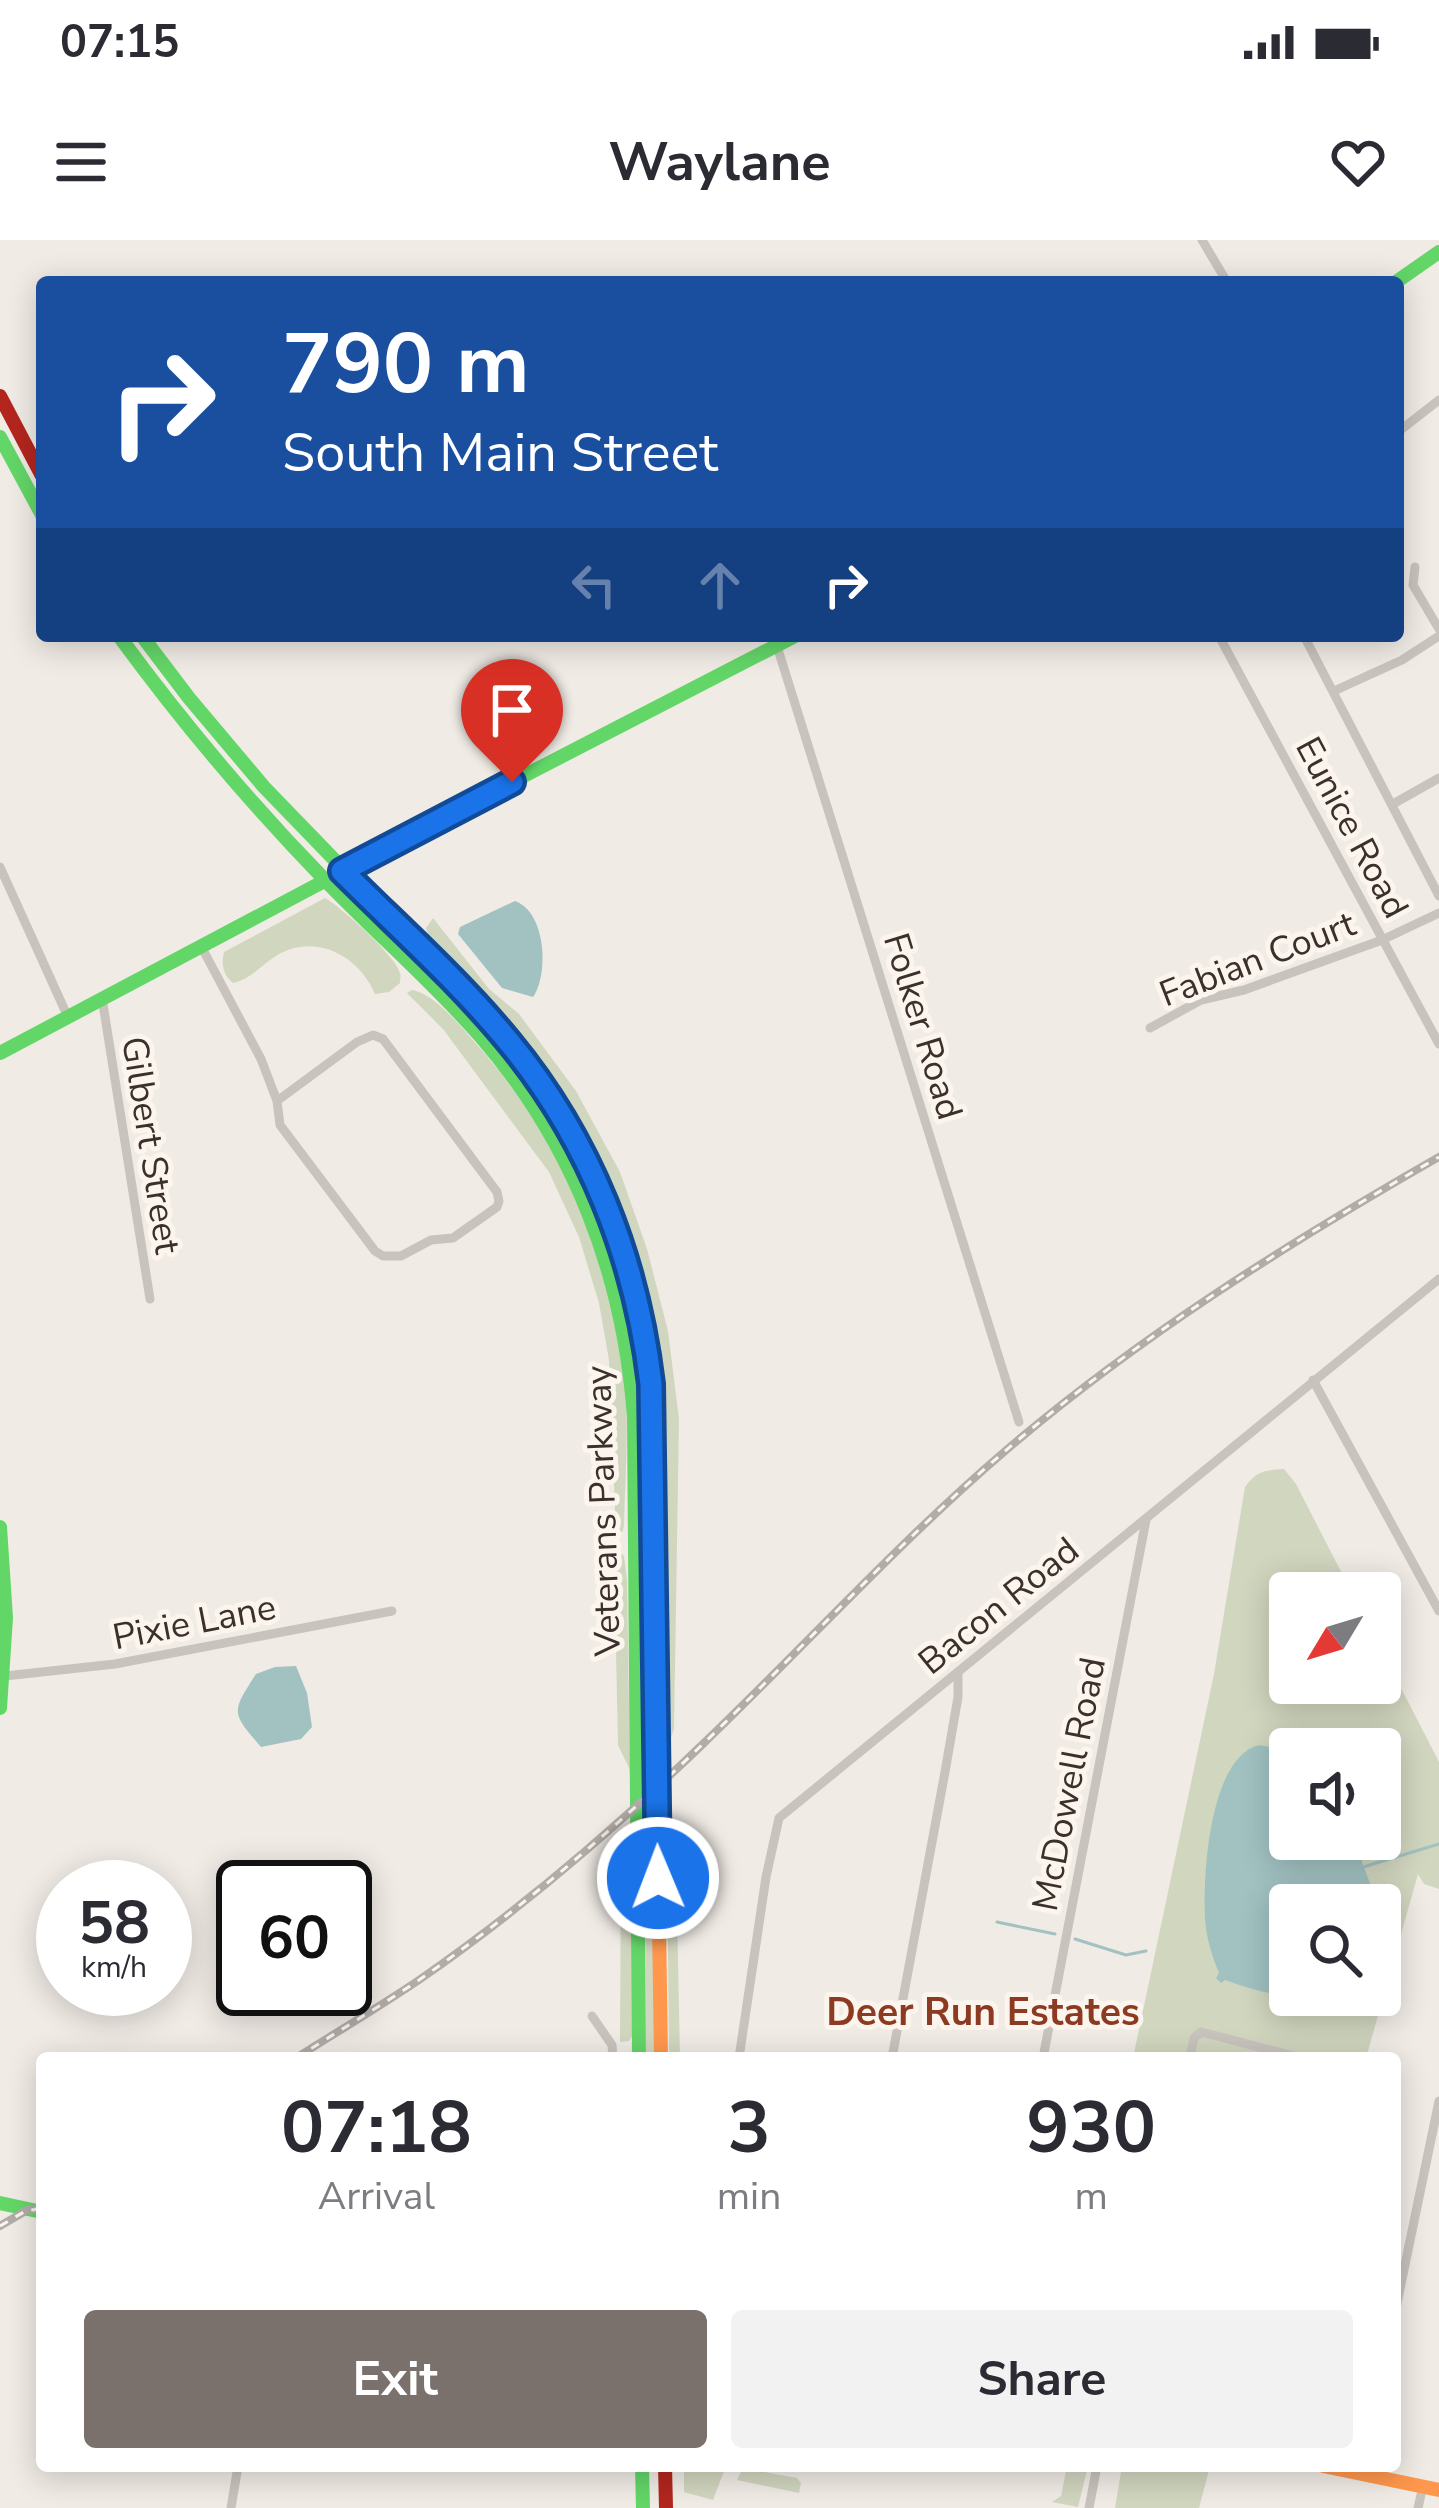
<!DOCTYPE html>
<style>
:root{--surface:#fff;--page:#f2f2f3;--text:#2b2b33;--muted:#7c7c81;--accent:#7a716c}
body{margin:0;font-family:"Nunito Sans",sans-serif;background:var(--page);color:var(--text);height:100vh;display:flex;flex-direction:column;font-size:45px;white-space:nowrap}
*{box-sizing:border-box;margin:0}
p{font-size:39px;color:var(--muted)}
.icon{flex:none;width:66px;height:66px;fill:none;stroke:currentColor;stroke-width:2;stroke-linecap:round;stroke-linejoin:round}
.map{position:relative;flex:1;overflow:hidden}
.sheet{position:absolute;left:36px;top:1812px;width:1365px;height:420px;display:flex;flex-direction:column;background:var(--surface);border-radius:12px;box-shadow:0 6px 30px #0003}
.sheet>*{flex:none}
.guide{position:absolute;left:36px;top:36px;width:1368px;height:366px;border-radius:12px;box-shadow:0 6px 30px #0003;background:#1a4fa0;color:#fff;overflow:hidden}
.needle{width:78px;rotate:232deg}
.controls{position:absolute;left:1269px;top:1332px;display:grid;gap:24px}
.controls a{display:grid;place-items:center;width:132px;height:132px;border-radius:12px;background:var(--surface);box-shadow:0 6px 30px #0003;font-size:60px}
.speed{position:absolute;left:36px;top:1620px;display:flex;gap:24px;font-size:60px;font-weight:700;text-align:center}
.speed>*{display:grid;place-content:center;width:156px;height:156px;border-radius:50%;background:var(--surface);box-shadow:0 6px 30px #0003;line-height:1}
.speed small{font-size:30px;font-weight:400}
.speed .limit{border:6px solid #111;border-radius:18px;background:#fff;color:#111}
.pin{position:absolute;display:grid;place-items:center;width:102px;height:102px;color:#fff;margin:-123px -51px;border-radius:50% 50% 50% 0;rotate:-45deg;box-shadow:0 0 12px #0007}
.pin .icon{rotate:45deg}
.me{position:absolute;width:132px;margin:-66px;rotate:359deg;stroke-linejoin:round;filter:drop-shadow(0 0 9px #0008)}
.turn{display:flex;align-items:center;gap:42px;height:252px;padding:0 48px;font-size:54px}
.turn .icon{width:156px;height:156px;stroke-width:2.5}
.turn b{display:block;font-size:84px;line-height:102px}
.lanes{display:flex;align-items:center;height:114px;padding:0 48px;background:#0003;justify-content:center;gap:60px;direction:ltr}
.lanes .off{opacity:.35}
.eta{display:flex;justify-content:space-evenly;align-items:center;height:204px;text-align:center}
.eta b{font-size:72px;font-weight:700;line-height:84px}
.button{display:flex;gap:24px;margin-top:auto;padding:24px 48px}
.button a{flex:1;height:138px;border-radius:12px;background:var(--accent);color:#fff;font-size:48px;font-weight:700;line-height:138px;text-align:center}
.button a+a{background:var(--page);color:var(--text)}
.status{display:flex;justify-content:space-between;align-items:center;height:84px;padding:0 60px;background:var(--surface);direction:ltr}
.status svg{height:33px;fill:currentColor}
header{display:flex;justify-content:space-between;align-items:center;height:156px;padding:0 48px;background:var(--surface);font-size:54px;font-weight:700}
.map>svg:first-child{display:block}
</style>
<div class="status"><b>07:15</b><svg viewBox="0 0 49 12"><path d="M0 12V9h3v3zM5 12V6h3v6zM10 12V3h3v9zM15 12V0h3v12zM26 1h20v11H26zM47 4h2v5h-2z"/></svg></div>
<header><svg class="icon" aria-label="menu" viewBox="0 0 24 24"><path d="M4 6h16M4 12h16M4 18h16"/></svg>Waylane<svg class="icon" aria-label="heart" viewBox="0 0 24 24"><path d="M12 20l-8-8c-3-5 5-10 8-4 3-6 11-1 8 4z"/></svg></header>
<div class="map">
<svg width="1439" height="2268" viewBox="0 0 1439 2268">
<rect width="100%" height="100%" fill="#f0ebe5"/>
<!-- green -->
<g fill="#d1d6bf" fill-rule="evenodd">
<path d="M325 658C341 667 396 716 400 733 401 736 400 740 400 743L389 752 375 754C360 718 319 694 281 713 262 723 254 738 233 743 223 735 221 724 224 712Z"/>
<path d="M433 678 489 749 519 774 576 851 620 932 647 1009 668 1091 679 1179 674 1489 666 1513 663 1175C649 1024 606 908 510 789 485 759 459 727 430 701L426 688Z"/>
<path d="M444 745C552 840 620 976 642 1118 646 1145 646 1173 648 1200H644L635 1116 626 1065 565 905 441 748Z"/>
<path d="M412 750C437 754 469 796 486 815 565 909 613 1025 625 1148 629 1193 625 1240 624 1285L623 1291 616 1295 609 1120 599 1063 579 997 549 932 443 789 407 753Z"/>
<path d="M1284 1229 1296 1244 1352 1353H1290V1443H1380V1407L1439 1522V1649L1424 1644 1418 1634 1366 1818H1228L1204 1812 1200 1818H1133L1214 1434 1245 1247C1256 1231 1265 1230 1284 1229ZM1290 1509H1380V1599H1290ZM1290 1665H1380V1755H1290Z"/>
<path d="M618 1310 624 1316 627 1340 630 1530 618 1505 614 1315Z"/>
<path d="M649 1565 651 1566 656 1818H646L645 1569Z"/>
<path d="M631 1599 632 1796 629 1801 620 1802 621 1622V1613Z"/>
<path d="M667 1600 676 1623 680 1818H669Z"/>
<path d="M684 2226H726L713 2260 684 2252Z"/>
<path d="M1067 2226H1088L1078 2267 1052 2262 1061 2256Z"/>
<path d="M1122 2226H1190L1209 2230 1199 2268H1115Z"/>
<path d="M743 2228 797 2238 801 2243 799 2253 737 2240Z"/>
</g>
<!-- water -->
<g fill="#a1c2c1">
<path d="M515 661C546 672 549 734 533 757L502 748 458 694 460 687Z"/>
<path d="M296 1426 307 1453 312 1487 301 1499 261 1507C231 1472 231 1473 256 1434L275 1427Z"/>
<path d="M1259 1505 1274 1508 1290 1518V1599H1363L1362 1622 1371 1646 1369 1665H1290V1755L1313 1756C1283 1759 1253 1750 1225 1740L1221 1743 1216 1738 1219 1733C1212 1716 1206 1697 1205 1678 1203 1635 1209 1518 1259 1505Z"/>
</g>
<g fill="none" stroke-linecap="round" stroke-linejoin="round">
<!-- stream -->
<g stroke="#a1c2c1" stroke-width="3">
<path d="M1360 1628 1439 1604"/>
<path d="M997 1682 1055 1694"/>
<path d="M1075 1699 1126 1715 1146 1711"/>
</g>
<!-- street -->
<g stroke="#c9c3be" stroke-width="9">
<path d="M1202 0 1227 42"/>
<path d="M1398 192 1439 160"/>
<path d="M1415 327 1413 345 1439 389"/>
<path d="M1219 396 1439 804"/>
<path d="M1304 396 1439 656"/>
<path d="M777 406 1019 1182"/>
<path d="M1334 451 1402 420 1439 396"/>
<path d="M1393 564 1439 538"/>
<path d="M0 627 67 775"/>
<path d="M201 706 261 819 277 861 280 885 375 1011 383 1016H401L431 1000 453 998 497 967 499 961 497 952 383 799 373 795 357 802 277 861"/>
<path d="M102 758 150 1059"/>
<path d="M1150 788 1201 760 1244 750 1382 700 1439 673"/>
<path d="M1313 1140 1439 1371"/>
<path d="M5 1436 115 1424 392 1371"/>
<path d="M592 1776 612 1805 613 1818"/>
<path d="M739 1818 766 1637 779 1578 1439 1039"/>
<path d="M892 1818 945 1532 958 1457V1432"/>
<path d="M1043 1818 1146 1280"/>
<path d="M1190 1818 1194 1798 1201 1792 1301 1818"/>
<path d="M1395 2073 1439 1861"/>
<path d="M231 2268 238 2226"/>
<path d="M1089 2268 1097 2226"/>
<path d="M1418 2268 1423 2246"/>
</g>
<!-- fast -->
<g stroke="#63d668" stroke-width="14">
<path d="M1396 42 1439 12"/>
<path d="M0 197 42 275"/>
<path d="M119 396C182 482 251 564 325 640 376 693 432 741 480 796 574 904 624 1035 634 1178L639 1818"/>
<path d="M142 396 189 458 264 547 504 795C583 896 640 1014 651 1143 654 1179 652 1217 653 1253 654 1329 655 1405 656 1481"/>
<path d="M0 813 479 559 795 396"/>
<path d="M0 1287 6 1378 0 1468"/>
<path d="M0 1963 42 1972"/>
<path d="M642 2226 643 2268"/>
</g>
<!-- slow -->
<g stroke="#ff974d" stroke-width="14">
<path d="M656 1481 661 1818"/>
<path d="M1323 2226 1439 2250"/>
</g>
<!-- jam -->
<g stroke="#b3261e" stroke-width="14">
<path d="M0 156 42 236"/>
<path d="M665 2226 666 2268"/>
</g>
<!-- rail casing -->
<g stroke="#b1aca8" stroke-width="8">
<g id="rail">
<path d="M296 1818C337 1792 379 1767 419 1740 520 1670 616 1588 705 1502 805 1406 898 1303 1004 1212 1138 1097 1287 1004 1439 917"/>
<path d="M0 1986 29 1969 34 1970 42 1966"/>
</g>
</g>
<!-- rail -->
<use href="#rail" stroke="#fbf5ee" stroke-width="3" stroke-dasharray="9" stroke-linecap="butt"/>
</g>
<g fill="none" stroke-linecap="round" stroke-linejoin="round">
<!-- route casing -->
<g stroke="#114b97" stroke-width="30">
<path id="route" d="M512 542 342 631C398 687 459 741 509 802 590 900 636 1018 651 1144L658 1638"/>
</g>
<!-- route -->
<use href="#route" stroke="#1a73e8" stroke-width="21"/>
</g>
<g text-anchor="middle" stroke-width="10" stroke-linejoin="round" paint-order="stroke">
<!-- street labels -->
<g font-size="36" fill="#3b302b" stroke="#fbf5ee">
<text transform="translate(1353 587) rotate(62)" y="13">Eunice Road</text>
<text transform="translate(1257 718) rotate(-21)" y="13">Fabian Court</text>
<text transform="translate(924 786) rotate(73)" y="13">Folker Road</text>
<text transform="translate(152 905) rotate(81)" y="13">Gilbert Street</text>
<text transform="translate(602 1271) rotate(-92)" y="13">Veterans Parkway</text>
<text transform="translate(998 1365) rotate(-39)" y="13">Bacon Road</text>
<text transform="translate(194 1381) rotate(-11)" y="13">Pixie Lane</text>
<text transform="translate(1068 1544) rotate(-79)" y="13">McDowell Road</text>
</g>
<!-- neighbourhood labels -->
<g font-size="39" font-weight="bold" fill="#8c3b22" stroke="#fbf5ee">
<text x="983" y="1785">Deer Run Estates</text>
</g>
</g>
</svg>
<div class="controls">
<a><svg class="needle" viewBox="-14 -14 28 28"><path d="M0-13l5 13h-10z" fill="#e53935"/><path d="M0 13l5-13h-10z" fill="#7c7c81"/></svg></a>
<a><svg class="icon" aria-label="sound" viewBox="0 0 24 24"><path d="M4 9h4l5-4v14l-5-4H4zM17 9q2 3 0 6"/></svg></a>
<a><svg class="icon" aria-label="search" viewBox="0 0 24 24"><circle cx="10" cy="10" r="6"/><path d="M15 15l6 6"/></svg></a>
</div>
<div class="speed"><div>58<small>km/h</small></div><div class="limit">60</div></div>
<div class="pin" style="left:512px;top:542px;background:#d93025"><svg class="icon" aria-label="arrive" viewBox="0 0 24 24"><path d="M6 21V4h12l-3 4 3 4H6"/></svg></div>
<svg class="me" style="left:658px;top:1638px" viewBox="-20 -20 40 40"><circle r="17" fill="#1a73e8" stroke="#fff" stroke-width="3"/><path d="M0-11L8 9 0 5-8 9z" fill="#fff"/></svg>
<div class="guide">
<div class="turn"><svg class="icon" aria-label="right" viewBox="0 0 24 24"><path d="M7 20v-9h11M14 6l5 5-5 5"/></svg><div><b>790 m</b>South Main Street</div></div>
<div class="lanes"><svg class="icon off" aria-label="left" viewBox="0 0 24 24"><path d="M17 20v-9H6M10 6l-5 5 5 5"/></svg><svg class="icon off" aria-label="ahead" viewBox="0 0 24 24"><path d="M12 20V5M6 11l6-6 6 6"/></svg><svg class="icon" aria-label="right" viewBox="0 0 24 24"><path d="M7 20v-9h11M14 6l5 5-5 5"/></svg></div>
</div>
<section class="sheet">
<div class="eta">
<div><b>07:18</b><p>Arrival</p></div>
<div><b>3</b><p>min</p></div>
<div><b>930</b><p>m</p></div>
</div>
<div class="button"><a>Exit</a><a>Share</a></div>
</section>
</div>
